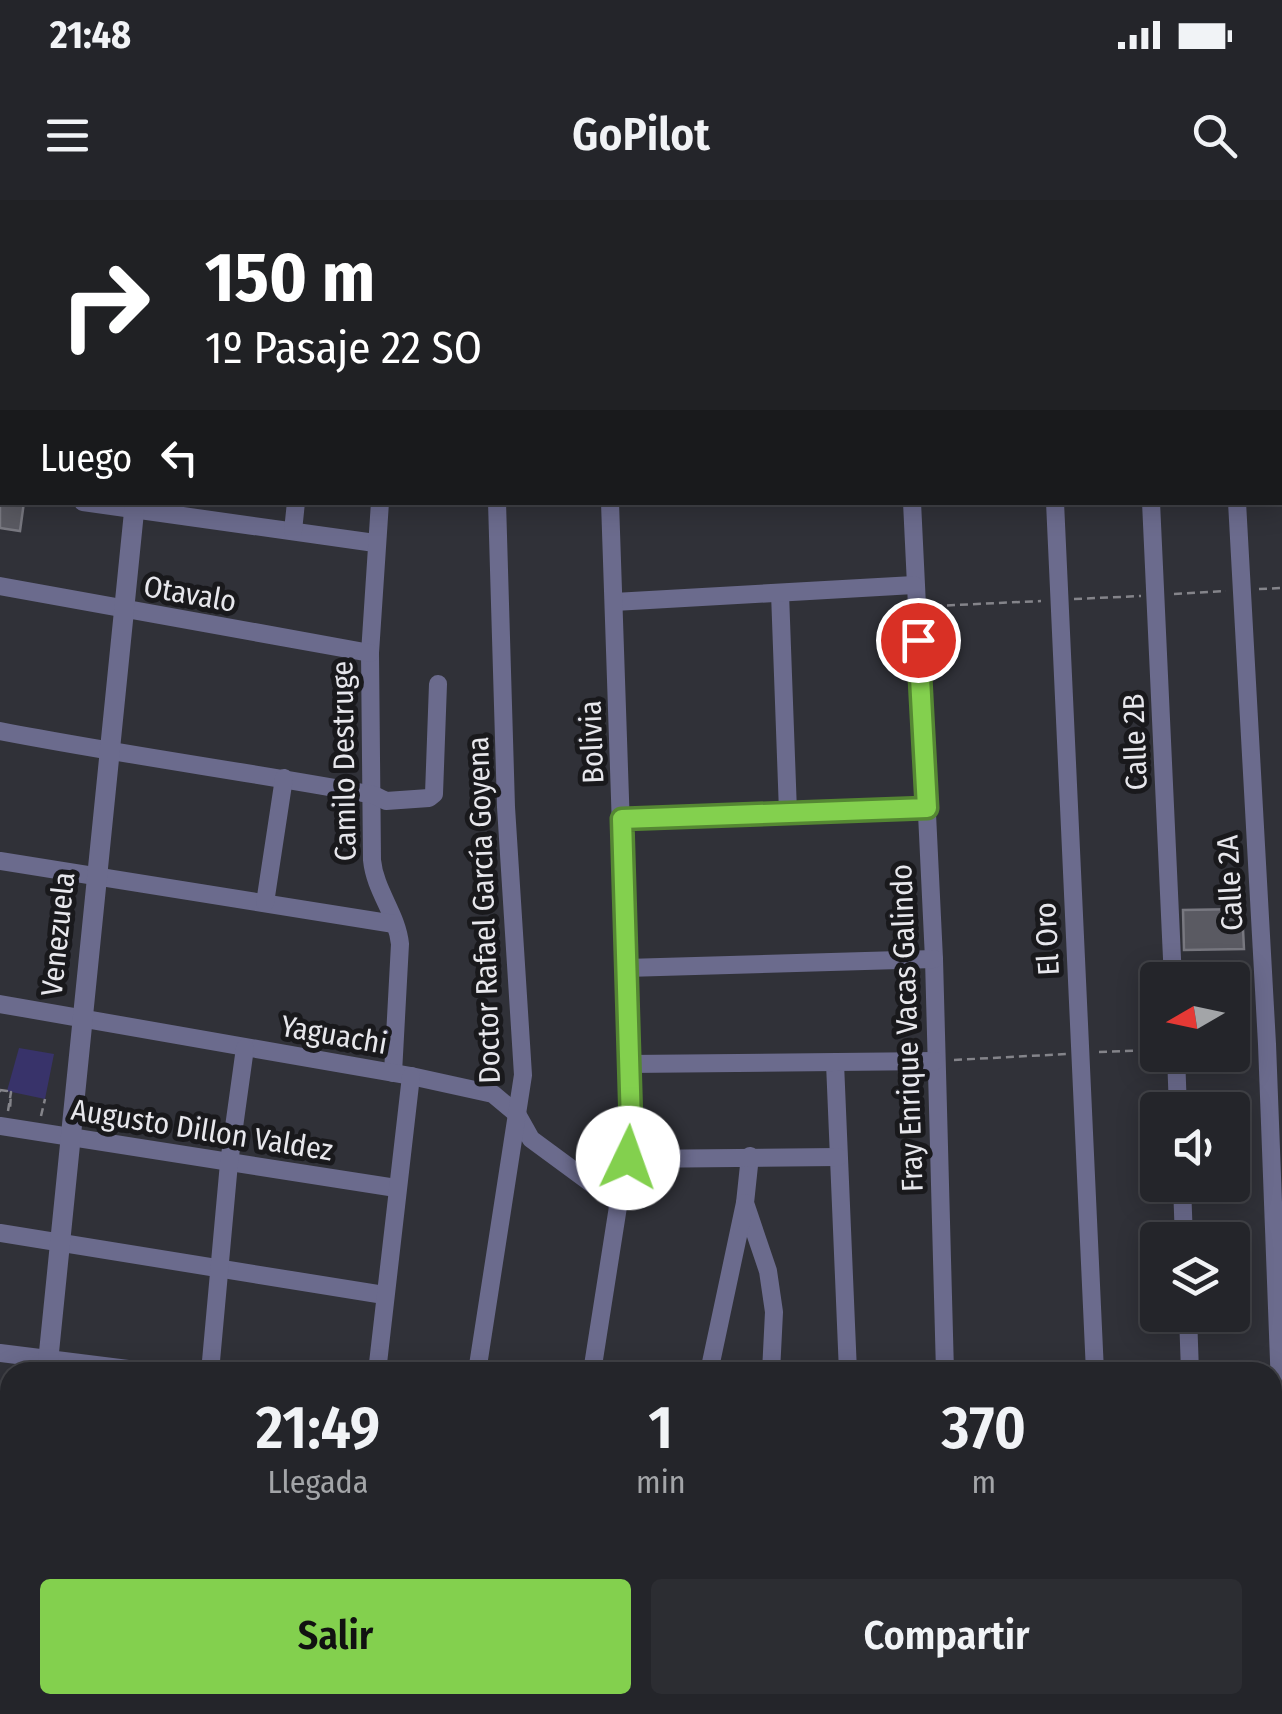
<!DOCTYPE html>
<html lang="es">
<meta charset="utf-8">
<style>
:root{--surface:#24252a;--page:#2c2d32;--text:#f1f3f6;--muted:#a3a5a8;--line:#414247;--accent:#83d04e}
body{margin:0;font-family:"Fira Sans Condensed",sans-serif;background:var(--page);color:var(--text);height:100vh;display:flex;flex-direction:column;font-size:38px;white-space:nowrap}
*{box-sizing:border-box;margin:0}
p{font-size:32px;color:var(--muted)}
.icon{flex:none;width:55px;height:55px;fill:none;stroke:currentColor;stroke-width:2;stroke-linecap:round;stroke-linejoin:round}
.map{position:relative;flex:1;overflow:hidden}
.drawer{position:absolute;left:0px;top:1162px;width:1282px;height:352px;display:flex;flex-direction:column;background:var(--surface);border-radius:30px 30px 0 0;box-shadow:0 5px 25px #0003,0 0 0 2px var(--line)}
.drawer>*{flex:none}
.hud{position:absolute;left:0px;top:0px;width:1282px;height:305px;box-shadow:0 5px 25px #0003,0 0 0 2px var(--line);background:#202124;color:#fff;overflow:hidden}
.needle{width:65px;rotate:261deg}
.controls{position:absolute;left:1140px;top:762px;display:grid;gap:20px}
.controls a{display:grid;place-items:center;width:110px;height:110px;border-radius:10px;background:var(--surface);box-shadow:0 5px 25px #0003,0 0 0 2px var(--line);font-size:50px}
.pin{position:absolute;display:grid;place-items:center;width:85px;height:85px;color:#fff;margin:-42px;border:5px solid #fff;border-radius:50%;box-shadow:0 2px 10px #0007}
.me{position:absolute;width:110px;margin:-55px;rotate:3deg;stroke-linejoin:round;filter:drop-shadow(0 0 8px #0008)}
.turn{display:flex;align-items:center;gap:35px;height:210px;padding:0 40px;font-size:45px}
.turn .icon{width:130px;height:130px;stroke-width:2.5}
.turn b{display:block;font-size:70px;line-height:85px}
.then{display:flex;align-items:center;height:95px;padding:0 40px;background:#0003;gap:20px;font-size:38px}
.eta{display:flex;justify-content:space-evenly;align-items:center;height:170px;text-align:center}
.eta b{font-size:60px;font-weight:600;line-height:70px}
.primary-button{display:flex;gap:20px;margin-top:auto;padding:20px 40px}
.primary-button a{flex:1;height:115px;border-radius:10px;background:var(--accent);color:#111;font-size:40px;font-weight:600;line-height:115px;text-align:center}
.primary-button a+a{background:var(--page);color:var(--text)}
.status{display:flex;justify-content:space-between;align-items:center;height:70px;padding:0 50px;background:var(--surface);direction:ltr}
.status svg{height:28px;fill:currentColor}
header{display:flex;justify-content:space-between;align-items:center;height:130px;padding:0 40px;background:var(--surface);font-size:45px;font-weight:600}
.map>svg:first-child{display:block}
</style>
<div class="status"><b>21:48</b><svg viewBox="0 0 49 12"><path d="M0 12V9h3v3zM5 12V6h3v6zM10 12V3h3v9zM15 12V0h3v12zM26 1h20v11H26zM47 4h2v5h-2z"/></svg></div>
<header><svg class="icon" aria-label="menu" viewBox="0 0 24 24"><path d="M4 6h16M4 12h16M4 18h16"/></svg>GoPilot<svg class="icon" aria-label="search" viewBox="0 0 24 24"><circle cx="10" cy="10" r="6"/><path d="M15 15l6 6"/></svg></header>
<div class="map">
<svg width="1282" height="1514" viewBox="0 0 1282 1514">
<rect width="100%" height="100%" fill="#303138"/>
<!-- green -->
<path fill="#38336a" d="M19 848 54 854 45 899 7 891Z"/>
<!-- building -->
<g fill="#5a5a62" stroke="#787880" stroke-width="2.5">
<path d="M24 302 20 331 0 328V304Z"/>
<path d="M1242 709 1244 749 1184 750 1183 710Z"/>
</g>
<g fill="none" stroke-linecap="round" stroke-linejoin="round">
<!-- path -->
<g stroke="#84848a" stroke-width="2.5" stroke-dasharray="8 5" stroke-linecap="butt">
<path d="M307 0 320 2"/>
<path d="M460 2 466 0"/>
<path d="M490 2V0"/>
<path d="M1259 389 1282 388"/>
<path d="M1174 394 1226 391"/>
<path d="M1074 399 1141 396"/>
<path d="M934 406 1041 401"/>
<path d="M1232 846 1251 845"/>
<path d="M1099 852 1158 850"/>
<path d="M954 860 1066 854"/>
<path d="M0 890 7 891H0"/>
<path d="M8 911 11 892 10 910"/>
<path d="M41 916 45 899"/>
<path d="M1272 1295H1282"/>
</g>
<!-- minor -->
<g stroke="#6b6b8d" stroke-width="18">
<path d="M637 0 667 2"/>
<path d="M785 0 787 2"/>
<path d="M936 0 938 2"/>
<path d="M583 2 584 0"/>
<path d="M1048 2V0"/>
<path d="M0 291H2"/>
<path d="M83 302 375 343"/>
<path d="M380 302 370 453 372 660C375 691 397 714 400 744L393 873"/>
<path d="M912 302 934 759 945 1172"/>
<path d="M1055 302 1095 1172"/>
<path d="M1151 302 1173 780"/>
<path d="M1237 302 1267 844 1282 1240"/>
<path d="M293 331 296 302"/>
<path d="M0 386 370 453"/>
<path d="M780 393 788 612"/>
<path d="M614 402 914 385"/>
<path d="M0 531C124 555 249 572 374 595L386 601 429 598 434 594 438 484"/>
<path d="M622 619 927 608"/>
<path d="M0 661 394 724"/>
<path d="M265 703 284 578"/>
<path d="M626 768 934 759"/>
<path d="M0 804 411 876 493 894 517 914 531 939 618 1003"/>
<path d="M1176 855 1178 910"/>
<path d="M835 863 848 1172"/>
<path d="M628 864 935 861"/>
<path d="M0 926 396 988"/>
<path d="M750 956 745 1003 768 1071 774 1112 771 1172"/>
<path d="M628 959 838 957"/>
<path d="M1182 985 1184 1040"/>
<path d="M0 1033 384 1095"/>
<path d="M1188 1115 1190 1172"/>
<path d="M0 1153 152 1172"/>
<path d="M210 1172 229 963 245 848"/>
<path d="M377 1172 411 876"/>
<path d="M477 1172 523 875 506 607 497 302"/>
<path d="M592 1172 631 924 610 302"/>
<path d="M709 1172 745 1003"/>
<path d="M0 1312 10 1313"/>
<path d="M1272 1492 1282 1491"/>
<path d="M385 1505 395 1514"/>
<path d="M610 1505 619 1514"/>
<path d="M741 1505 748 1514"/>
<path d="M870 1505 872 1514"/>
<path d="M961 1505 962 1514"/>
<path d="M349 1514 357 1505"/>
<path d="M492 1514 499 1505"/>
<path d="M1198 1514 1220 1505"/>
</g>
<!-- tertiary -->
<g stroke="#6b6b8d" stroke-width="20">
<path d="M1280 124 1282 123"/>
<path d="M1280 146H1282"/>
<path d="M47 1172 135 302"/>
<path d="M0 1480 10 1483"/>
<path d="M77 1505 99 1514"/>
<path d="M152 1505 158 1514"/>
<path d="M0 1506 26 1514"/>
</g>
<!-- primary -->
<g stroke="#a4a3e8" stroke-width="25">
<path d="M167 2 168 0"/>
<path d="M0 71H2"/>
<path d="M0 92 2 93"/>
</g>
</g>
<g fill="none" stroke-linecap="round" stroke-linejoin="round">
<!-- route casing -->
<g stroke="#558733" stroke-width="25">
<path id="route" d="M628 958 631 924 622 619 927 608 918 440"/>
</g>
<!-- route -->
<use href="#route" stroke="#83d04e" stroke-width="18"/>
</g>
<g text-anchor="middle" stroke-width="10" stroke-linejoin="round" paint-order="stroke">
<!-- street labels -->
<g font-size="30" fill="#e7e7ec" stroke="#19191c">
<text transform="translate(190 394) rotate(10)" y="10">Otavalo</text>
<text transform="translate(592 542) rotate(-92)" y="10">Bolivia</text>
<text transform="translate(1135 542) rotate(-92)" y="10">Calle 2B</text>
<text transform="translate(344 561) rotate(-91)" y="10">Camilo Destruge</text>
<text transform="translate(1230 683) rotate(-93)" y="10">Calle 2A</text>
<text transform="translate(484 710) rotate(-92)" y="10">Doctor Rafael García Goyena</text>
<text transform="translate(58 734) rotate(-84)" y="10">Venezuela</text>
<text transform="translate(1047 739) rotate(-93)" y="10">El Oro</text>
<text transform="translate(907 828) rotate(-92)" y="10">Fray Enrique Vacas Galindo</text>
<text transform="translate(334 835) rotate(10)" y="10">Yaguachi</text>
<text transform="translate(202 930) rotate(9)" y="10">Augusto Dillon Valdez</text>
</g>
</g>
</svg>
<div class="controls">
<a><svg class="needle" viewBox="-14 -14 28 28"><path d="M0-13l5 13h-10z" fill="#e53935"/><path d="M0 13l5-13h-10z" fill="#a3a5a8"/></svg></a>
<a><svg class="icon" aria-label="sound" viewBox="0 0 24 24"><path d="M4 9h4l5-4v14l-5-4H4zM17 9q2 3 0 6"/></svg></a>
<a><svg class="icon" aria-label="layers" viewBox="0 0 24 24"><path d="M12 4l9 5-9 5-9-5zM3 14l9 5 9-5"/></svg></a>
</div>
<div class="pin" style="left:918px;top:440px;background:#d93025"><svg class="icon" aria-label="arrive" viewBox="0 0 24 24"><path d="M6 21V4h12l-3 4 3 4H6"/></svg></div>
<svg class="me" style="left:628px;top:958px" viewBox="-20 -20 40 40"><circle r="19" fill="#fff"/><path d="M0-13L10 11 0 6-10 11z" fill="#83d04e"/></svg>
<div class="hud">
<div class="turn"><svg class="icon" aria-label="right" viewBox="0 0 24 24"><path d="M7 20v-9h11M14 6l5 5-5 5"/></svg><div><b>150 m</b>1º Pasaje 22 SO</div></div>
<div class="then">Luego<svg class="icon" aria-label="left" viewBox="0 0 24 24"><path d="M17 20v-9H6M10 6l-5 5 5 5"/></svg></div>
</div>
<section class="drawer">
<div class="eta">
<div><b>21:49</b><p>Llegada</p></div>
<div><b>1</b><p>min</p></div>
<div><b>370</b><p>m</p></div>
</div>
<div class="primary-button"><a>Salir</a><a>Compartir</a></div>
</section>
</div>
